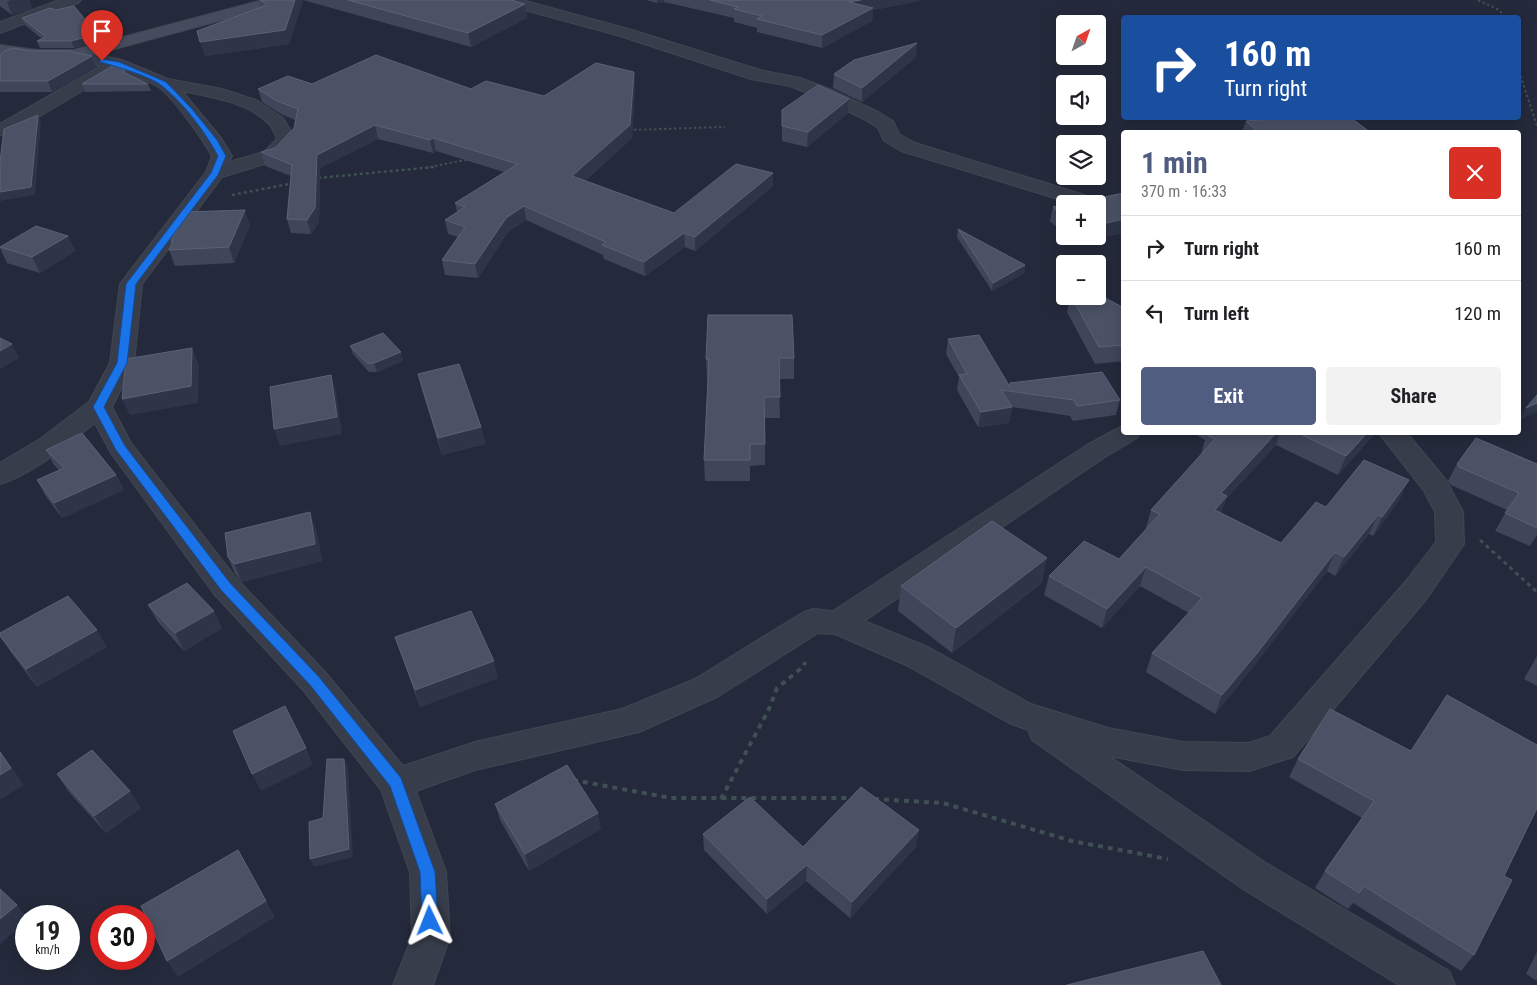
<!DOCTYPE html>
<meta charset="utf-8">
<style>
:root{--surface:#fff;--page:#f2f2f2;--text:#202124;--muted:#757577;--line:#e0e0e0;--accent:#515c81}
body{margin:0;font-family:"Roboto Condensed",sans-serif;background:var(--page);color:var(--text);height:100vh;display:flex;flex-direction:column;font-size:19px;white-space:nowrap}
*{box-sizing:border-box;margin:0}
p{font-size:16px;color:var(--muted)}
.icon{flex:none;width:28px;height:28px;fill:none;stroke:currentColor;stroke-width:2;stroke-linecap:round;stroke-linejoin:round}
.map{position:relative;flex:1;overflow:hidden}
.details{position:absolute;left:1121px;top:130px;width:400px;height:305px;display:flex;flex-direction:column;background:var(--surface);border-radius:5px;box-shadow:0 2px 12px #0003}
.details>*{flex:none}
.banner{position:absolute;left:1121px;top:15px;width:400px;height:105px;border-radius:5px;box-shadow:0 2px 12px #0003;background:#1a4fa0;color:#fff;overflow:hidden}
.needle{width:32px;rotate:40deg}
.buttons{position:absolute;left:1056px;top:15px;display:grid;gap:10px}
.buttons a{display:grid;place-items:center;width:50px;height:50px;border-radius:5px;background:var(--surface);box-shadow:0 2px 12px #0003;font-size:25px}
.speed{position:absolute;left:15px;top:905px;display:flex;gap:10px;font-size:25px;font-weight:700;text-align:center}
.speed>*{display:grid;place-content:center;width:65px;height:65px;border-radius:50%;background:var(--surface);box-shadow:0 2px 12px #0003;line-height:1}
.speed small{font-size:12px;font-weight:400}
.speed .limit{border:8px solid #d22;background:#fff;color:#111}
.pin{position:absolute;display:grid;place-items:center;width:42px;height:42px;color:#fff;margin:-51px -21px;border-radius:50% 50% 50% 0;rotate:-45deg;box-shadow:0 0 5px #0007}
.pin .icon{rotate:45deg}
.me{position:absolute;width:55px;margin:-28px;rotate:358deg;stroke-linejoin:round;filter:drop-shadow(0 0 4px #0008)}
.turn{display:flex;align-items:center;gap:18px;height:105px;padding:0 20px;font-size:22px}
.turn .icon{width:65px;height:65px;stroke-width:2.5}
.turn b{display:block;font-size:35px;line-height:42px}
.round{display:grid;place-items:center;flex:none;width:52px;height:52px;border-radius:5px;background:var(--page)}
.overview{display:flex;align-items:center;justify-content:space-between;height:85px;padding:0 20px}
h1{font-size:30px;font-weight:700;line-height:38px;color:var(--accent)}
.primary-button{display:flex;gap:10px;margin-top:auto;padding:10px 20px}
.primary-button a{flex:1;height:58px;border-radius:5px;background:var(--accent);color:#fff;font-size:20px;font-weight:700;line-height:58px;text-align:center}
.primary-button a+a{background:var(--page);color:var(--text)}
ul{padding:0;list-style:none}
li{display:flex;align-items:center;gap:15px;height:65px;padding:0 20px;border-top:1px solid var(--line)}
li div{flex:1}
li b{display:block;font-size:19px}
li em{font-style:normal}
.map>svg:first-child{display:block}
</style>
<div class="map">
<svg width="1537" height="985" viewBox="0 0 1537 985">
<rect width="100%" height="100%" fill="#242a3b"/>
<g fill="none" stroke-linecap="round" stroke-linejoin="round">
<!-- street casing -->
<g stroke="#414654" stroke-width="2">
<g id="street">
<path d="M59 0H81L78 3 0 33V22Z"/>
<path d="M496 0H522L632 30 760 70 800 78 832 90 878 112 893 121 899 134 915 143 1085 195 1088 199 1083 204 1071 203 901 151 884 141 878 128 866 120 820 98 790 86 751 79 620 36 499 3Z"/>
<path d="M74 50 122 60 168 79 222 89 256 100 283 118 296 140 278 160 222 177 142 284 134 363 112 407 131 443 236 578 325 672 403 766 475 742 622 709 695 679 802 613 813 609 833 611 1087 445 1124 425V432H1141L1137 438 1105 457 864 621 928 647 1031 704 1108 728 1183 742 1249 743 1270 736 1406 581 1436 542 1435 512 1424 491 1378 432H1406L1446 480 1463 512 1464 544 1428 597 1293 757 1249 771 1183 770 1109 756 1266 863 1449 971 1455 985H1399L1240 887 1032 740 1028 730 1009 723 906 665 835 634 818 633 717 697 639 732 475 770 416 791 446 872 450 937 433 985H393L412 937 410 872 381 790 303 690 214 594 111 453 95 423C69 443 31 476 0 484V463L40 439 89 402 110 363 120 284 206 172 212 156C203 140 172 95 157 86 145 79 130 76 117 70L10 134 0 135V124L101 66 68 59 66 55 68 51ZM182 91C210 97 249 102 270 125 273 129 275 135 277 139L264 152 229 162 232 156 221 138Z"/>
</g>
</g>
<!-- secondary casing -->
<g stroke="#414654" stroke-width="2">
<path id="secondary" d="M263 0H289L286 3 74 60H37L0 55V45L37 50H74Z"/>
</g>
<!-- path-far3 -->
<g stroke="#3f4f54" stroke-width="2" stroke-dasharray="2.5 2.5" stroke-linecap="butt">
<path d="M1478 0 1499 10 1506 18"/>
<path d="M1519 71 1537 126"/>
<path d="M629 130 725 127"/>
<path d="M425 168 470 159"/>
</g>
<!-- path-far2 -->
<g stroke="#3f4f54" stroke-width="2.5" stroke-dasharray="3 3" stroke-linecap="butt">
<path d="M318 178 434 167"/>
<path d="M232 195 294 183"/>
</g>
<!-- path-far1 -->
<path stroke="#3f4f54" stroke-width="3" stroke-dasharray="4 4" stroke-linecap="butt" d="M1480 540 1537 592"/>
<!-- path -->
<g stroke="#3f4f54" stroke-width="4" stroke-dasharray="5 5" stroke-linecap="butt">
<path d="M573 780 671 798H853"/>
<path d="M721 799 769 709 777 688 804 666 805 662"/>
<path d="M874 799 943 803 1072 841 1168 859"/>
</g>
<!-- street -->
<use href="#street" fill="#383d4b" fill-rule="evenodd"/>
<!-- secondary -->
<use href="#secondary" fill="#464b5e" fill-rule="evenodd"/>
</g>
<!-- wall -->
<g fill="#3f465a">
<path d="M0 0H29L32 8 12 15 0 6Z"/>
<path d="M258 0H511L525 4 527 18 471 47 303 0 289 44 205 56 261 8Z"/>
<path d="M646 0H919V1L873 10 872 21 822 48 757 32V28L734 22V18L664 2 657 3Z"/>
<path d="M22 18 100 41 74 48H40L37 41 42 39 25 25Z"/>
<path d="M32 51 92 56 96 67 52 92H0V56Z"/>
<path d="M916 57 862 102 833 88 834 74Z"/>
<path d="M125 69 127 74 148 84 151 91 85 92 82 84Z"/>
<path d="M312 84 471 89 544 96 635 84 632 138 585 181 674 213 773 173V186L695 251 685 247 645 276 604 259 603 255 526 220 508 232 478 278 445 275 442 260 458 237 448 234 445 220 457 212 455 203 504 172 436 151 433 153 378 139 320 168 319 222 311 234 291 233 287 219 291 176 265 166 261 152 275 148 294 128 295 120 281 114 262 102 258 89Z"/>
<path d="M849 99 848 113 807 147 782 141V110Z"/>
<path d="M1246 121 1370 132H1242Z"/>
<path d="M1124 193V233L1073 243 1066 236H1098Z"/>
<path d="M1065 204V235L1050 221 1053 207Z"/>
<path d="M250 225 234 263 175 266 169 250 172 244 171 241Z"/>
<path d="M958 229 1025 265 1024 273 992 291 957 237Z"/>
<path d="M68 236 75 251 40 273 7 263 0 248V247Z"/>
<path d="M1071 296 1124 308V361L1095 364 1067 312Z"/>
<path d="M948 339 1009 386 1120 400 1116 415 1073 421 1070 416 1012 407 1009 423 978 427 957 390 959 377 946 354Z"/>
<path d="M350 346 403 361 377 372H369L353 354Z"/>
<path d="M794 358V379H779L780 418H765V465L750 466V481H705L704 460 708 380H707L706 359Z"/>
<path d="M418 374 481 427 485 444 442 455 422 390Z"/>
<path d="M1200 432H1376L1338 475 1276 445 1226 499 1221 513 1281 543 1326 507 1400 499 1373 536 1369 534 1335 576 1327 571 1250 671 1215 714 1146 672 1152 653 1189 613 1140 586 1102 628 1044 595 1049 576 1119 559 1146 529V528L1151 510 1201 454 1205 440 1198 436Z"/>
<path d="M46 450 116 475 124 490 62 518 45 495 37 480 59 470 54 465Z"/>
<path d="M1457 464H1537V535L1530 546 1495 531 1507 510 1451 485 1448 481Z"/>
<path d="M316 529 322 561 242 582 235 574 228 557Z"/>
<path d="M1042 583 952 653 898 611 901 586Z"/>
<path d="M148 605 222 628 184 651 158 622Z"/>
<path d="M0 636 107 647 37 687 10 651Z"/>
<path d="M395 637 498 678 420 707Z"/>
<path d="M1537 656V686L1524 679Z"/>
<path d="M1537 745V811L1536 810 1504 876 1474 955 1461 971 1353 903 1348 909 1315 888 1325 871 1362 818 1289 777 1298 759 1411 751Z"/>
<path d="M57 774 141 808 106 833 68 791Z"/>
<path d="M495 804 601 829 529 871 500 820Z"/>
<path d="M703 834 803 847H916L850 918 806 881 767 914 704 850Z"/>
<path d="M1537 952V981L1526 974Z"/>
</g>
<!-- shaded-wall -->
<g fill="#2f3549">
<path d="M12 0H29L32 8 12 15 7 2Z"/>
<path d="M295 0H303L289 44 205 56 200 42Z"/>
<path d="M657 0H664V2L657 3Z"/>
<path d="M861 0H919V1L873 10 872 21 822 48V35L849 2Z"/>
<path d="M525 4 527 18 471 47 468 33Z"/>
<path d="M97 34 100 41 74 48 71 41Z"/>
<path d="M917 43 916 57 862 102V88Z"/>
<path d="M92 56 96 67 52 92 48 81Z"/>
<path d="M634 72 635 84 632 138 574 190 572 176Z"/>
<path d="M849 99 848 113 807 147 808 132Z"/>
<path d="M38 115 41 122 35 195 0 201V192Z"/>
<path d="M375 125 378 139 320 168 319 222 311 234 307 220 317 155Z"/>
<path d="M433 138 436 151 433 153 430 140Z"/>
<path d="M773 173V186L695 251V237Z"/>
<path d="M524 206 526 220 508 232 478 278 475 264 506 218Z"/>
<path d="M245 210 250 225 234 263 229 247Z"/>
<path d="M1124 219V233L1073 243 1075 236H1098V225Z"/>
<path d="M684 233 685 247 645 276 644 262Z"/>
<path d="M68 236 75 251 40 273 32 257Z"/>
<path d="M1025 265 1024 273 992 291 993 283Z"/>
<path d="M12 344 19 358 0 369V351Z"/>
<path d="M192 348 199 365 198 403 130 415 122 399Z"/>
<path d="M401 352 403 361 377 372 374 363Z"/>
<path d="M331 375 336 392 342 434 280 446 274 429Z"/>
<path d="M1537 403V412L1519 420 1526 408Z"/>
<path d="M1012 407 1009 423 978 427 981 412Z"/>
<path d="M481 427 485 444 442 455 438 438Z"/>
<path d="M1277 432H1280L1276 445 1226 499 1221 514 1208 529 1221 493Z"/>
<path d="M1368 432H1376L1338 475 1346 456Z"/>
<path d="M116 475 124 490 62 518 54 503Z"/>
<path d="M1409 480 1400 499 1373 536 1382 517Z"/>
<path d="M310 512 316 529 322 561 242 582 234 564Z"/>
<path d="M1378 515 1369 534 1335 576 1344 557Z"/>
<path d="M1335 552 1327 571 1250 671 1215 714 1222 695Z"/>
<path d="M1047 558 1042 583 952 653 956 628Z"/>
<path d="M1146 567 1140 586 1102 628 1107 609Z"/>
<path d="M214 611 222 628 184 651 175 633Z"/>
<path d="M97 630 107 647 37 687 26 669Z"/>
<path d="M494 661 498 678 420 707 415 690Z"/>
<path d="M306 748 313 765 261 791 252 774Z"/>
<path d="M0 751 24 785 0 800Z"/>
<path d="M344 759 348 767 353 857 314 867 310 859Z"/>
<path d="M130 791 141 808 106 833 94 816Z"/>
<path d="M598 813 601 829 529 871 525 854Z"/>
<path d="M919 830 916 847 850 918 852 902Z"/>
<path d="M238 850 275 917 178 977 167 961Z"/>
<path d="M807 865 806 881 767 914V899Z"/>
<path d="M17 905 26 917V922L0 944V919Z"/>
</g>
<!-- building -->
<g fill="#4b5266" stroke="#5c6275">
<path d="M260 0H295L285 30 200 42 197 31 267 5Z"/>
<path d="M348 0H511L525 4 468 33Z"/>
<path d="M710 0H861L849 2 873 8 822 35 757 19 762 16 734 9 738 7Z"/>
<path d="M74 6 97 34 71 41H37L46 37 22 18 50 8 56 10Z"/>
<path d="M917 43 862 88 834 74 854 60Z"/>
<path d="M12 48 32 51H68L92 56 48 81H0V56L3 52Z"/>
<path d="M376 55 471 89 486 81 544 96 596 63 634 72 630 125 572 176 674 213 736 164 773 173 695 237 684 233 644 262 602 245 606 242 524 206 506 218 475 264 442 260 465 227 445 220 465 207 455 203 518 164 433 138 430 140 375 125 317 155 315 208 307 220 287 219 292 165 261 152 275 148 294 128 298 109 277 101 258 89 288 76 312 84Z"/>
<path d="M114 65 125 69 123 72 148 84H82Z"/>
<path d="M818 85 849 99 808 132 782 126V110Z"/>
<path d="M38 115 31 187 0 192V162L4 129Z"/>
<path d="M1286 118H1351L1370 132H1258L1246 121Z"/>
<path d="M1124 193V219L1098 225V204H1069Z"/>
<path d="M1065 204V218L1053 207Z"/>
<path d="M245 210 229 247 169 250 173 241H171L186 212Z"/>
<path d="M36 226 68 236 32 257 0 247Z"/>
<path d="M958 229 1025 265 993 283Z"/>
<path d="M1098 294 1124 308V345L1099 347 1071 296H1098Z"/>
<path d="M708 315H792L794 358H779L780 397H764L765 444H750V460H704L709 359H706Z"/>
<path d="M383 333 401 352 374 363H367L350 346Z"/>
<path d="M979 335 1010 387V383L1102 372 1120 400 1077 406 1074 400 1001 390 1012 407 981 412 959 375 967 374 948 339Z"/>
<path d="M0 338 12 344 0 351Z"/>
<path d="M192 348 191 386 122 399 126 359Z"/>
<path d="M459 364 481 427 438 438 418 374Z"/>
<path d="M331 375 337 417 274 429 270 387Z"/>
<path d="M1537 395V403L1526 408Z"/>
<path d="M1209 432H1277L1221 493 1227 496 1215 510 1281 543 1316 502 1326 507 1364 460 1409 480 1382 517 1378 515 1344 557 1335 552 1258 652 1222 695 1152 653 1202 598 1146 567 1107 609 1049 576 1084 541 1119 559 1160 514 1151 510 1215 439 1207 435Z"/>
<path d="M1296 432H1368L1346 456Z"/>
<path d="M82 433 116 475 54 503 37 480 64 468 46 450Z"/>
<path d="M1476 438 1537 464V528L1505 513 1519 493 1459 467 1457 464Z"/>
<path d="M310 512 315 544 234 564 228 557 225 533Z"/>
<path d="M992 521 1047 558 956 628 901 586Z"/>
<path d="M187 583 214 611 175 633 148 605Z"/>
<path d="M68 596 97 630 26 669 0 636V633Z"/>
<path d="M471 611 494 661 415 690 395 637Z"/>
<path d="M1447 695 1537 745V808L1504 876 1512 880 1474 955 1364 886 1359 893 1325 871 1374 801 1298 759 1330 709 1411 751Z"/>
<path d="M285 706 306 748 252 774 233 731Z"/>
<path d="M92 750 130 791 94 816 57 774Z"/>
<path d="M0 752 11 768 0 775Z"/>
<path d="M327 759H344L349 849 310 859 309 822 323 818Z"/>
<path d="M567 765 598 813 525 854 495 804Z"/>
<path d="M861 787 919 830 852 902 807 865 767 899 703 834 750 797 803 847Z"/>
<path d="M238 850 266 901 167 961 141 906Z"/>
<path d="M0 889 17 905 0 919Z"/>
<path d="M1203 951 1221 985H1067Z"/>
</g>
<!-- route -->
<path fill="#1a73e8" stroke="#114b97" d="M100 59 119 62 166 82 192 109 217 140 226 156 218 175 136 284 127 363 104 407 125 446 230 583 319 677 401 778 435 872 438 921 435 926 430 928 424 926 422 921 420 872 390 786 310 685 221 590 116 450 93 407 117 363 126 284 211 173 218 156C206 133 183 102 162 86 150 76 115 66 100 62Z"/>
</svg>
<div class="buttons">
<a><svg class="needle" viewBox="-14 -14 28 28"><path d="M0-13l5 13h-10z" fill="#e53935"/><path d="M0 13l5-13h-10z" fill="#757577"/></svg></a>
<a><svg class="icon" aria-label="sound" viewBox="0 0 24 24"><path d="M4 9h4l5-4v14l-5-4H4zM17 9q2 3 0 6"/></svg></a>
<a><svg class="icon" aria-label="layers" viewBox="0 0 24 24"><path d="M12 4l9 5-9 5-9-5zM3 14l9 5 9-5"/></svg></a>
<a>+</a>
<a>−</a>
</div>
<div class="speed"><div>19<small>km/h</small></div><div class="limit">30</div></div>
<div class="pin" style="left:102px;top:61px;background:#d93025"><svg class="icon" aria-label="arrive" viewBox="0 0 24 24"><path d="M6 21V4h12l-3 4 3 4H6"/></svg></div>
<svg class="me" style="left:430px;top:921px" viewBox="-20 -20 40 40"><path d="M0-17L14 15 0 8-14 15z" fill="#1a73e8" stroke="#fff" stroke-width="4"/></svg>
<div class="banner">
<div class="turn"><svg class="icon" aria-label="right" viewBox="0 0 24 24"><path d="M7 20v-9h11M14 6l5 5-5 5"/></svg><div><b>160 m</b>Turn right</div></div>
</div>
<section class="details">
<div class="overview"><div><h1>1 min</h1><p>370 m · 16:33</p></div><a class="round" style="background:#d93025;color:#fff"><svg class="icon" aria-label="close" viewBox="0 0 24 24"><path d="M6 6l12 12M18 6L6 18"/></svg></a></div>
<ul>
<li><svg class="icon" aria-label="right" viewBox="0 0 24 24"><path d="M7 20v-9h11M14 6l5 5-5 5"/></svg><div><b>Turn right</b></div><em>160 m</em></li>
<li><svg class="icon" aria-label="left" viewBox="0 0 24 24"><path d="M17 20v-9H6M10 6l-5 5 5 5"/></svg><div><b>Turn left</b></div><em>120 m</em></li>
</ul>
<div class="primary-button"><a>Exit</a><a>Share</a></div>
</section>
</div>
